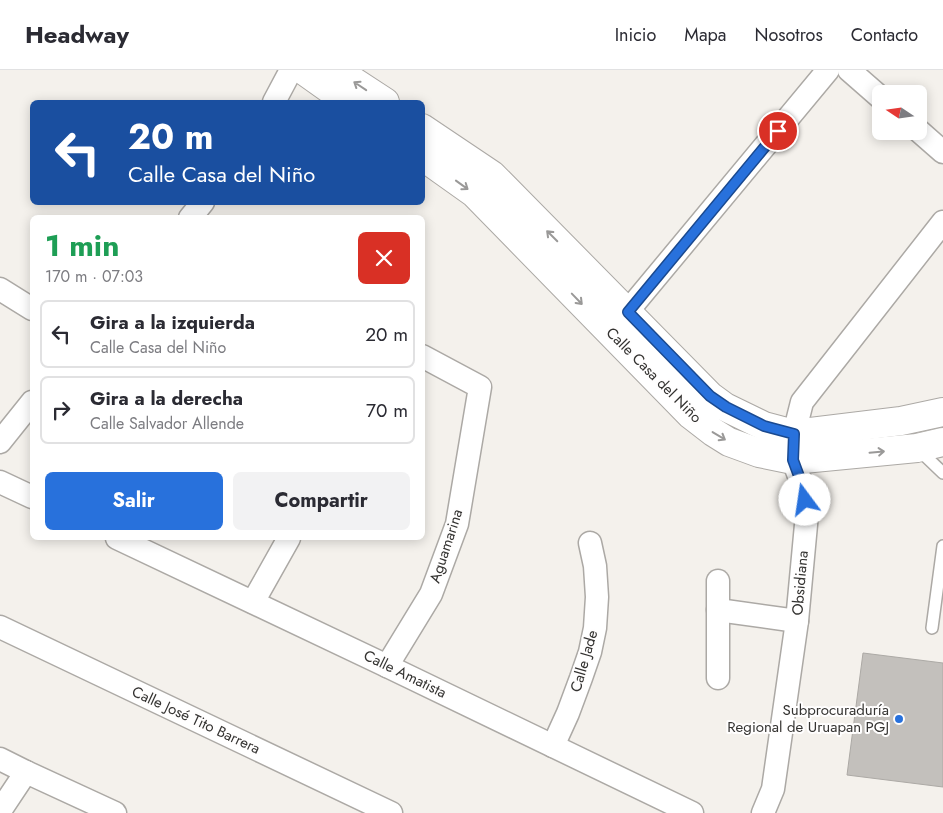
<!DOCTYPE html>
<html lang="es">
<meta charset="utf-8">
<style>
:root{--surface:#fff;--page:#f2f2f3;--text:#2b2b33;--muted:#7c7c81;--line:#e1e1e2;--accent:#2871dc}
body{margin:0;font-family:Jost,sans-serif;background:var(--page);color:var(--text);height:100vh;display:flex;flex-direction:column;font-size:19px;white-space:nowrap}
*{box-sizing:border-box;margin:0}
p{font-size:16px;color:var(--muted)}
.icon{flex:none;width:28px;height:28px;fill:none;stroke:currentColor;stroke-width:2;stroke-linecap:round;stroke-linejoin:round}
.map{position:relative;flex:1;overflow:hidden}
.panel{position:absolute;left:30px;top:145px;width:395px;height:325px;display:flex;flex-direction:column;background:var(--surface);border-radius:8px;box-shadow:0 2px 12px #0003}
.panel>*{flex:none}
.top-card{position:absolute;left:30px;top:30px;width:395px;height:105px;border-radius:8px;box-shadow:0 2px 12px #0003;background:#1a4fa0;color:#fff;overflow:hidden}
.needle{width:32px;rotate:283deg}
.controls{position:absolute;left:872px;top:15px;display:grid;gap:10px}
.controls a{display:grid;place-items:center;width:55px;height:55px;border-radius:8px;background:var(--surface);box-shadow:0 2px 12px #0003;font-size:25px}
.pin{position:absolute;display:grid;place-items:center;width:42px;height:42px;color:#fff;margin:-21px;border:2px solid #fff;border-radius:50%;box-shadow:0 1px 5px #0007}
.me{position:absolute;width:55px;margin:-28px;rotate:346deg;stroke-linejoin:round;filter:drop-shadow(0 0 4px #0008)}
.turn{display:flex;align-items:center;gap:18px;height:105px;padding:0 15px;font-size:22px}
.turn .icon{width:65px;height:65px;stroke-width:2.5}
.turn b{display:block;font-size:35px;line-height:42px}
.round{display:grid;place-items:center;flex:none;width:52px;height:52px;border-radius:8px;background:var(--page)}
.headline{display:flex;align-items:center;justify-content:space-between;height:85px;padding:0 15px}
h1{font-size:30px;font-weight:700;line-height:38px;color:#1e9e55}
.button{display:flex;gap:10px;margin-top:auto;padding:10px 15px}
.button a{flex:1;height:58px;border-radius:8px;background:var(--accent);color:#fff;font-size:20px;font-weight:700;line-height:58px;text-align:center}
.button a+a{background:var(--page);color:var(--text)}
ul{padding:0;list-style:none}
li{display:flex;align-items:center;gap:15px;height:68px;margin:0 10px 8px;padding:0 5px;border:2px solid var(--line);border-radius:8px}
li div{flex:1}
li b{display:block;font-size:19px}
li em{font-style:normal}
header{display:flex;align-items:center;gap:30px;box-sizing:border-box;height:70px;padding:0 25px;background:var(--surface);border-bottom:1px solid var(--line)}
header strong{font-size:24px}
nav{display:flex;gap:28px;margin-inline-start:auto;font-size:18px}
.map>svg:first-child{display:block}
</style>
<header>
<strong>Headway</strong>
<nav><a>Inicio</a><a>Mapa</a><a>Nosotros</a><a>Contacto</a></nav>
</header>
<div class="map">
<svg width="943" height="743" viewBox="0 0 943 743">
<rect width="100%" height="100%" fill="#f4f1ec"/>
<!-- building -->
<path fill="#c3c0bc" stroke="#aca9a5" d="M863 583 943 593V717L847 705Z"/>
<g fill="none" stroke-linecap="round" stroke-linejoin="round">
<!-- lane casing -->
<g stroke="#aca9a5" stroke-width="14">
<g id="lane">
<path d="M919 380 943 403"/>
<path d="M932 558 943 476"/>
</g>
</g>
<!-- street casing -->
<g stroke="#aca9a5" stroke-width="25">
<g id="street">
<path d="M849 0 881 28"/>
<path d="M274 32 291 0"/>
<path d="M919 61 943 82"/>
<path d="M190 148 203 132"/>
<path d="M0 219 32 239"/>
<path d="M617 254 828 0"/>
<path d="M0 372 32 332"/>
<path d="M0 412 32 427"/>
<path d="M117 468 387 596 692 743"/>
<path d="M718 511V608"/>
<path d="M253 532 289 468"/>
<path d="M718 540 797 551"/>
<path d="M0 557 391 743"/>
<path d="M387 596 431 524 457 454 480 317 422 286"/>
<path d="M553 676 568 643 581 608 590 582 595 558 597 527 595 496 590 473"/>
<path d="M0 689 26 702 115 743"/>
<path d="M0 741 26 702"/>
<path d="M763 743 773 719 797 551 807 444 803 417 793 390 794 364 802 332 943 152"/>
</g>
</g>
<!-- secondary casing -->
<g stroke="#aca9a5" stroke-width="30">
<g id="secondary">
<path d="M303 0 348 32"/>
<path d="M336 0 385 32"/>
<path d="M422 58 492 105 710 326 725 337 764 356 794 364 901 351 943 342"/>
<path d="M422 86 474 123 691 345 713 362 729 372 759 383 793 390 917 378 943 372"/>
</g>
</g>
<!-- lane -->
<use href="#lane" stroke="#fff" stroke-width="11"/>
<!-- street -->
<use href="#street" stroke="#fff" stroke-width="22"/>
<!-- secondary -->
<use href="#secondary" stroke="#fff" stroke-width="28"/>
</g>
<!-- one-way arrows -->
<defs><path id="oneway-shaft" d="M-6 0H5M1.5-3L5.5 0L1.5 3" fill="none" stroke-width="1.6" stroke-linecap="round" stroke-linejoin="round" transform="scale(1.25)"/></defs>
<g stroke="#9a9998">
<use href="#oneway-shaft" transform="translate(360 16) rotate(-146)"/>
<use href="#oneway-shaft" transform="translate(462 115) rotate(36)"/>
<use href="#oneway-shaft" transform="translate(552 166) rotate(-135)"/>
<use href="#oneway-shaft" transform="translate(577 229) rotate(46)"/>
<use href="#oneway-shaft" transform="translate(719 366) rotate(31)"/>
<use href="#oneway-shaft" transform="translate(877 382) rotate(-5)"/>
</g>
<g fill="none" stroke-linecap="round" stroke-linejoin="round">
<!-- route casing -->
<g stroke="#1a498f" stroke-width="12">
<path id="route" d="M778 61 628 242 710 326 726 337 764 356 794 364 793 390 803 417 805 430"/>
</g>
<!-- route -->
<use href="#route" stroke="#2871dc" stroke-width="9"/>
</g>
<!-- markers -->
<circle fill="#2871dc" stroke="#fffefe" stroke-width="2" cx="899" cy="649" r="5"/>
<g text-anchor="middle" stroke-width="4" stroke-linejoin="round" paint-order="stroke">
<!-- street labels -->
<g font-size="15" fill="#343331" stroke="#fffefe">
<text transform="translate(654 305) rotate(45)" y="5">Calle Casa del Niño</text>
<text transform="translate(446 476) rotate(-72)" y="5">Aguamarina</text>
<text transform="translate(800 513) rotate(-85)" y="5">Obsidiana</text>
<text transform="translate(584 591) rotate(-74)" y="5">Calle Jade</text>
<text transform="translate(405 604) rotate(26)" y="5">Calle Amatista</text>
<text transform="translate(196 650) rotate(25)" y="5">Calle José Tito Barrera</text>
</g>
<!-- poi labels -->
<g font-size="15" fill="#343331" stroke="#fffefe" text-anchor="end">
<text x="889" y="645">Subprocuraduría<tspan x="889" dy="17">Regional de Uruapan PGJ</tspan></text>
</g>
</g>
</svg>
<div class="controls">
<a><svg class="needle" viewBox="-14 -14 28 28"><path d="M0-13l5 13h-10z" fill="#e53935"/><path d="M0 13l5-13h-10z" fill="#7c7c81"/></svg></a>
</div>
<div class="pin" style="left:778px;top:61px;background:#d93025"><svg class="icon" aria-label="arrive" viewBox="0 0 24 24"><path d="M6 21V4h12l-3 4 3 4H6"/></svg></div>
<svg class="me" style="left:805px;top:430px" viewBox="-20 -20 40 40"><circle r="19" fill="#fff"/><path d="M0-13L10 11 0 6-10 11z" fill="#2871dc"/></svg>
<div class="top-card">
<div class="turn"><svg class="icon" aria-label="left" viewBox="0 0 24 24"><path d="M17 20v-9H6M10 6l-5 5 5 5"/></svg><div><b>20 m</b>Calle Casa del Niño</div></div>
</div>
<section class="panel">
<div class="headline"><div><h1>1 min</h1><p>170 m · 07:03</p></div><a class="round" style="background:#d93025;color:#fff"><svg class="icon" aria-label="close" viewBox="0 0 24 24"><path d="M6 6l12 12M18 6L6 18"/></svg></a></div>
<ul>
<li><svg class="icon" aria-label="left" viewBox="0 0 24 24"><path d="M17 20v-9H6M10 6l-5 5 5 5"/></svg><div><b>Gira a la izquierda</b><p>Calle Casa del Niño</p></div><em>20 m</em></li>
<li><svg class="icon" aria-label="right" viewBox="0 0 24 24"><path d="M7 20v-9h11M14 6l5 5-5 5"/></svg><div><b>Gira a la derecha</b><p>Calle Salvador Allende</p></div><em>70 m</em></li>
</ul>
<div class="button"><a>Salir</a><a>Compartir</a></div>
</section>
</div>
